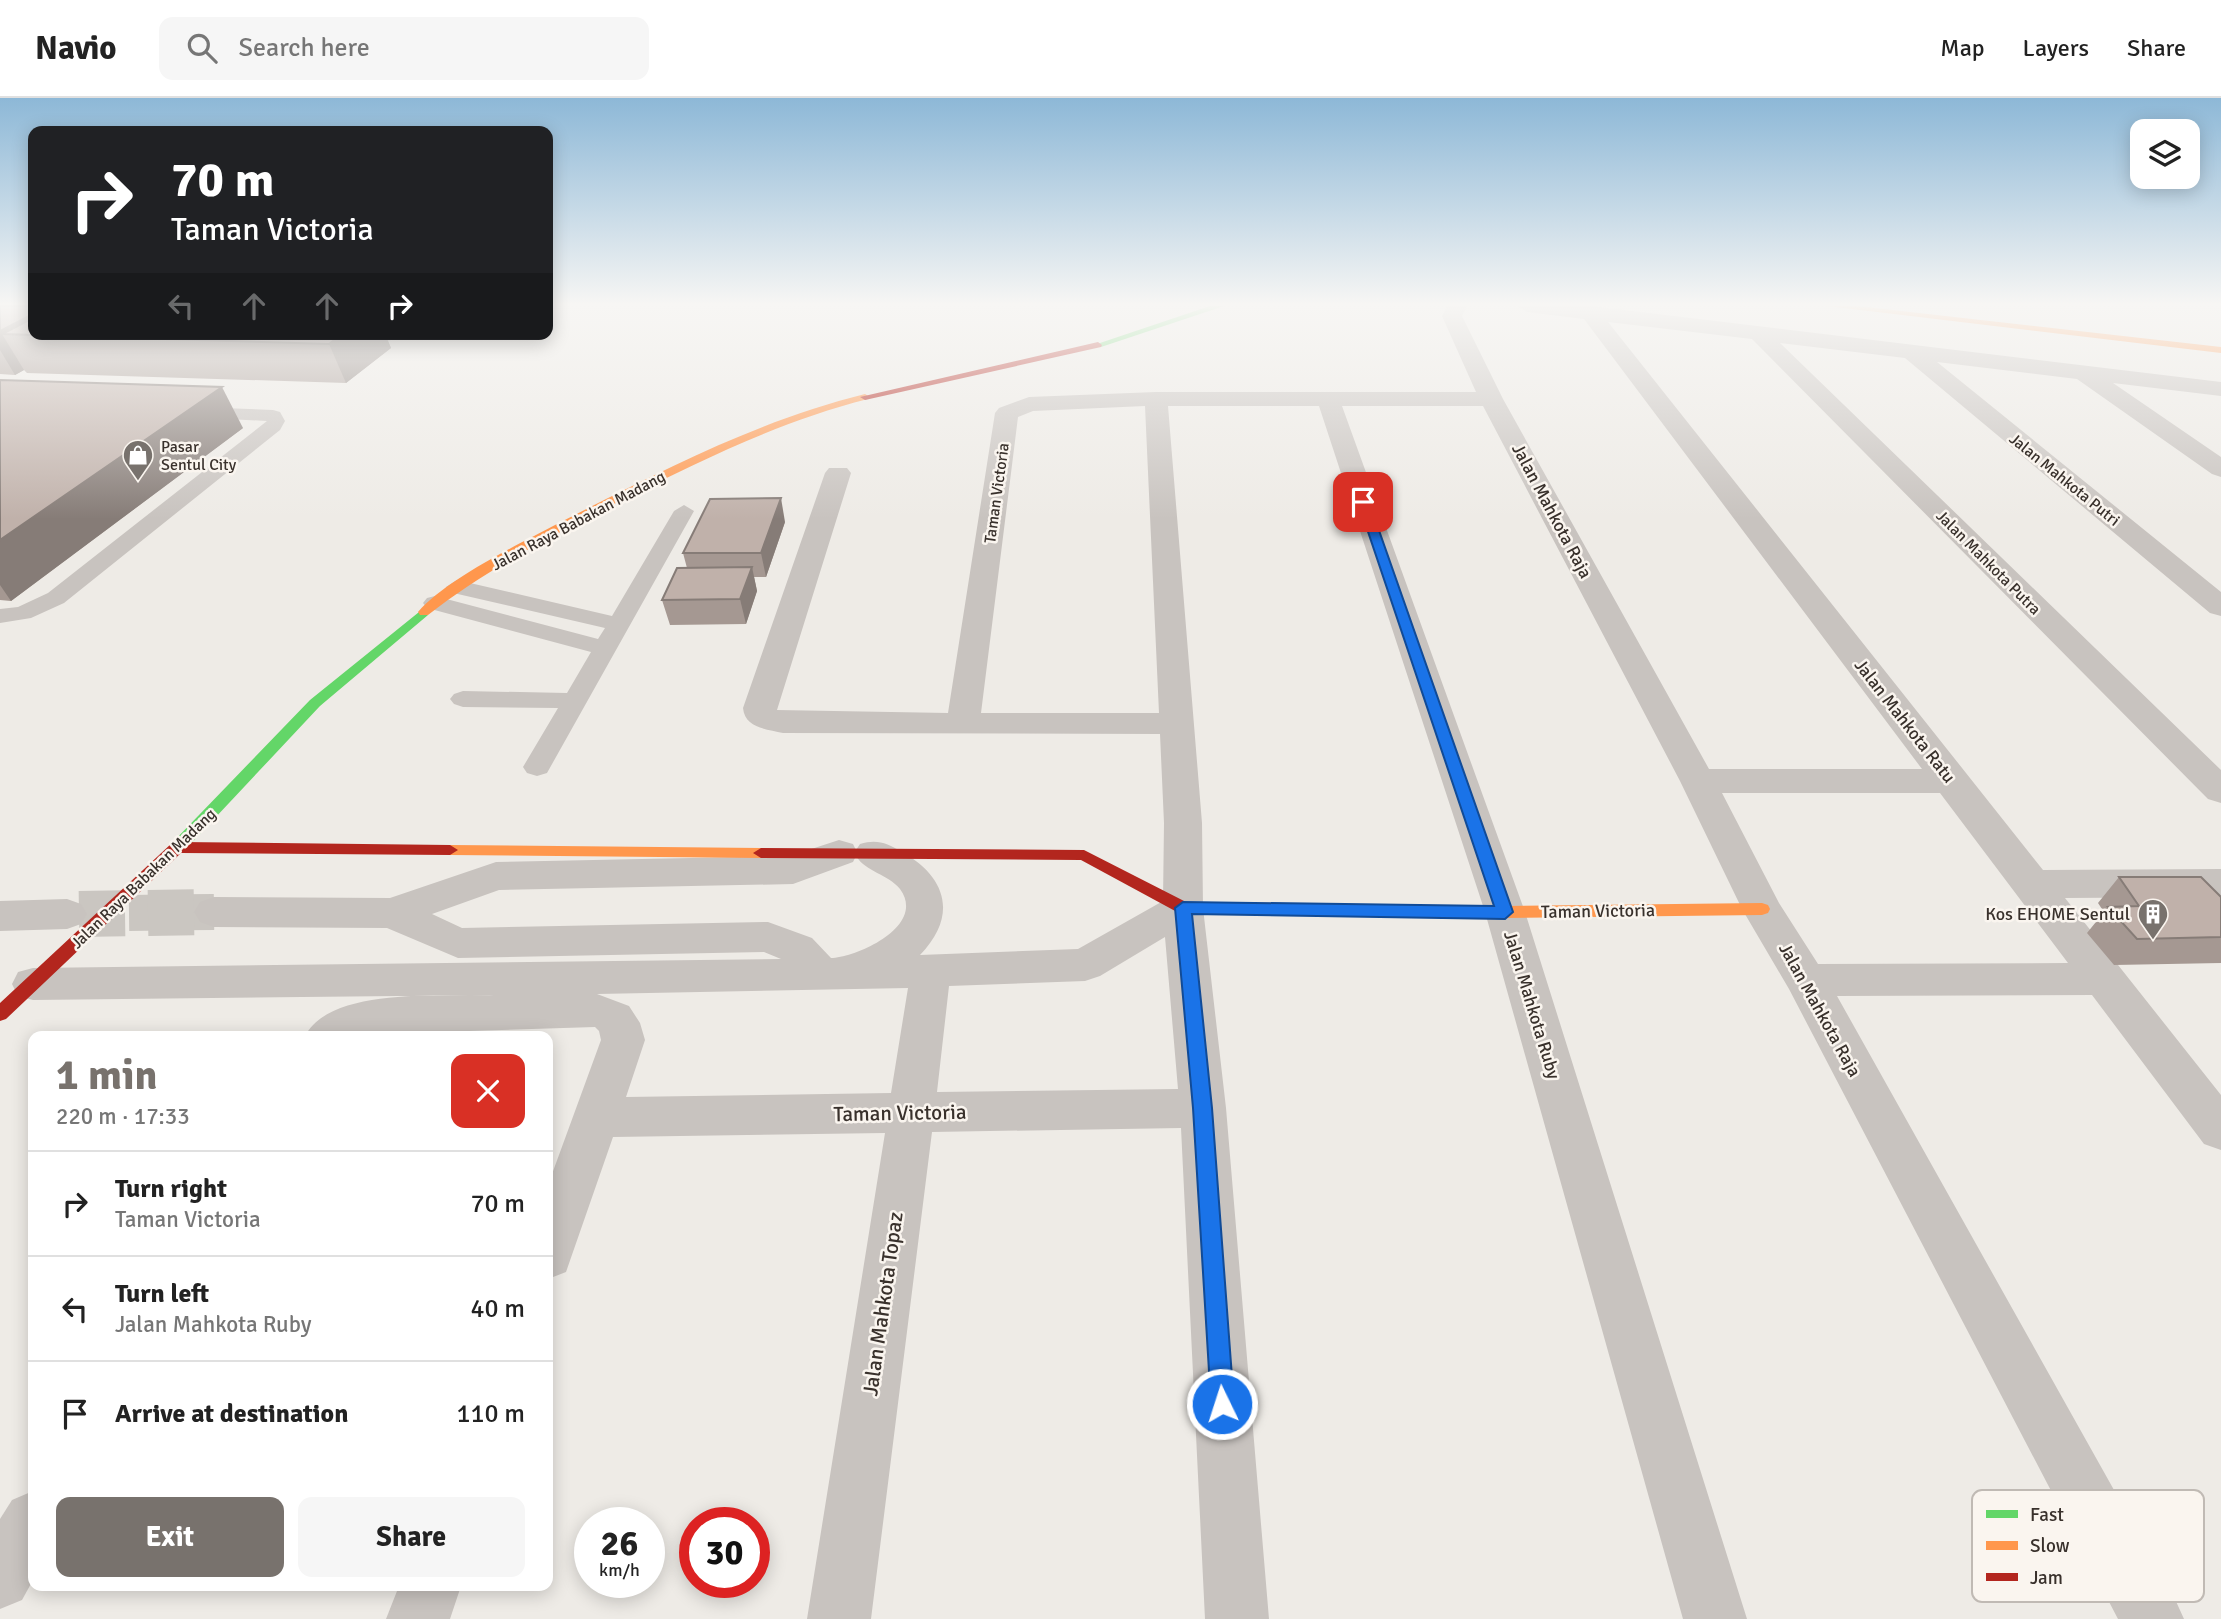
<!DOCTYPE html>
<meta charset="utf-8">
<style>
:root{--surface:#fff;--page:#f6f6f6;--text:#222;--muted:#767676;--line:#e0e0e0;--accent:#78726d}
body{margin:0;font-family:Signika,sans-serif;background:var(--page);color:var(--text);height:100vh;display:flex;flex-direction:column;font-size:26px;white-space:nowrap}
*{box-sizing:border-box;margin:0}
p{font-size:23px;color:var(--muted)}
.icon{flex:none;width:38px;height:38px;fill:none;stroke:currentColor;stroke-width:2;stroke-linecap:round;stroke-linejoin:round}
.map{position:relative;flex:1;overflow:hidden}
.drawer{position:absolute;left:28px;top:933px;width:525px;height:560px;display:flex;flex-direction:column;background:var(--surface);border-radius:14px;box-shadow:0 4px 18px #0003}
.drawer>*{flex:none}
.banner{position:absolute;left:28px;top:28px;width:525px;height:214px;border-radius:14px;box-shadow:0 4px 18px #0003;background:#202124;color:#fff;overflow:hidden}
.tools{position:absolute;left:2130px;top:21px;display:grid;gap:14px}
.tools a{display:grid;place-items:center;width:70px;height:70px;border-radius:14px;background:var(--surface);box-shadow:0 4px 18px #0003;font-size:35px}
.speed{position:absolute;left:574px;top:1409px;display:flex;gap:14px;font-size:35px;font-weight:700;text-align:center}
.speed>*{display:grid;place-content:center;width:91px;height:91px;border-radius:50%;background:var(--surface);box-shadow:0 4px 18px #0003;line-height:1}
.speed small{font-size:18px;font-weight:400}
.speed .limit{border:10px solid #d22;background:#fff;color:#111}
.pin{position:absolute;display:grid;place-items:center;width:60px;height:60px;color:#fff;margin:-30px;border-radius:14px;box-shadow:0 4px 10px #0006}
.me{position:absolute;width:77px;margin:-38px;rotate:356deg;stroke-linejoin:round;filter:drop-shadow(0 0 5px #0008)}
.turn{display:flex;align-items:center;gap:24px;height:147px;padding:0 28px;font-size:32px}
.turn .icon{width:91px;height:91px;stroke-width:2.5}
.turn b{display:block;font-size:49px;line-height:60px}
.lanes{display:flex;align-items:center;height:66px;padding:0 28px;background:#0003;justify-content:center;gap:35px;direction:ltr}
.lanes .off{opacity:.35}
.round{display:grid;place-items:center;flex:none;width:74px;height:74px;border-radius:14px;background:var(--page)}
.summary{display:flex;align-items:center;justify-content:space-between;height:119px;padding:0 28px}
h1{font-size:42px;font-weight:800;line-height:52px;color:var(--accent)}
.primary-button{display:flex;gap:14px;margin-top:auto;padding:14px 28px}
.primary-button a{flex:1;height:80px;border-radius:14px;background:var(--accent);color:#fff;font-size:28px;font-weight:800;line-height:80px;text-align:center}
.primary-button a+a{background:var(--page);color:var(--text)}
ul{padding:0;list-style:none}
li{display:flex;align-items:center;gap:21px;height:105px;padding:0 28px;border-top:2px solid var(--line)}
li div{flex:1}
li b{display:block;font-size:26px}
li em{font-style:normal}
header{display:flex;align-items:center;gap:42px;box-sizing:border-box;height:98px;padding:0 35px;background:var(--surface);border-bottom:2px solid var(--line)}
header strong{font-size:33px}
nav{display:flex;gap:38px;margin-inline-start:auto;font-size:24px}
.search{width:490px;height:63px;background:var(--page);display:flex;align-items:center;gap:18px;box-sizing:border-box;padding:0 24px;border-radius:14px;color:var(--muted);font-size:26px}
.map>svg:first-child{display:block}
</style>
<header>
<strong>Navio</strong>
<div class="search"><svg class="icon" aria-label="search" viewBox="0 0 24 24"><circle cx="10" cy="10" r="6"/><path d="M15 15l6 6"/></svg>Search here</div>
<nav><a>Map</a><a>Layers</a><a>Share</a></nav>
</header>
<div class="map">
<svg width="2221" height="1521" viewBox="0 0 2221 1521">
<rect width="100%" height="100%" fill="#eeebe6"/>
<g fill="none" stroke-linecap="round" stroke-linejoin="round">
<!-- street-tunnel-far1 -->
<path stroke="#cac6c1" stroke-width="36" stroke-dasharray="36 18" stroke-linecap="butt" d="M129 815 214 814"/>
<!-- street-tunnel -->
<path stroke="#cac6c1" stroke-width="46" stroke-dasharray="46 23" stroke-linecap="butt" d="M79 816 214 814"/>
<!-- lane -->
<g fill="#c8c3bf" fill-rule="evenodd">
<path d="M347 236H402C391 246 351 252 340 241Z"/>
<path d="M196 309 273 312 280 314 285 323 280 332 64 505 31 520 0 525V511L18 509 48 495 267 323 189 319 187 315 189 311Z"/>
<path d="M684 407 694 413 547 675 537 678 527 675 523 669 558 610 463 609 454 606 450 601 454 596 463 593 567 595 591 554 427 510 423 505 427 500 435 498 598 541 605 530 449 494 446 489 457 482 612 518 674 413Z"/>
</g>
<!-- street -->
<g fill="#c8c3bf" fill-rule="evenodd">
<path d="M1447 208H1467L1462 218 1503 301 1709 671H1922L1584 221 1527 214 1517 208H1591L2221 284V298L2113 285 2221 359V379L2212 376 2077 281 1937 264 2221 494V518L2210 515 1905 260 1780 245 2221 672V705L2208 701 1752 241 1608 224 2043 772 2221 771V799L2065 800 2221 997V1052L2204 1046 2092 897 1837 898 2174 1499 2184 1521H2118L1789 891 1742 811 1680 683 1483 308H1342L1525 814 1747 1521H1683L1485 814 1319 308H1168L1202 725 1203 810 1226 1010 1269 1521H1205L1181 1030 932 1034 871 1521H807L885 1035 613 1039 566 1174 548 1181V1087L601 942 599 933 595 929 305 938C331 888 445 899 494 897L33 902 18 898 12 886 18 874 33 870 781 861 764 854 458 860 387 830 214 829 200 824 194 814 200 804 214 799 390 800 496 764 790 758 839 742 853 746 856 752 860 746C877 741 887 745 902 754 947 779 958 818 920 857L1078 851 1163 803 1164 725 1160 636 783 635C766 631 745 630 743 610L825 375 829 370H847L851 375 777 612 948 615 995 315 999 310 1029 299 1156 294H1476L1442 218ZM1145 308 1159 615H981L1018 319 1033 313ZM1722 695H1940L2068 865 1818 866 1779 805ZM856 758C866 774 888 776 900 791 927 828 857 859 831 860L812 840 768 824 462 830 432 816 499 792 793 786 853 764ZM1165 839 1178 991 937 994 949 888 1085 883 1100 878ZM908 890 891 995 626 999 645 942 640 925 629 908 597 896Z"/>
<path d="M67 801 81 806 87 816 81 826 67 831 0 833V803Z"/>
<path d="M33 1393V1482L22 1502 0 1511V1421L12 1402Z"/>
<path d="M399 1488H461L450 1521H386Z"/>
</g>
<!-- fast -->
<g fill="#63d668" fill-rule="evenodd">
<path d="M1210 208H1224L1101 249 1094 247Z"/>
<path d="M424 510 428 511V517L320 608 184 753H172L170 749 172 745 310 602Z"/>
</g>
<!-- slow -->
<g fill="#ff974d" fill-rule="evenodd">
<path d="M1827 208H1857L2221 249V255Z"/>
<path d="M865 296 870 299 868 301C781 323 702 362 622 402 554 437 488 470 428 517H420L418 514C447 481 517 447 557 426 657 375 756 323 865 296Z"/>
<path d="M450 747 761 750 769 755 761 760 450 757 442 752Z"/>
<path d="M1218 804 1505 808 1762 805 1768 807 1770 811 1768 815 1762 817 1505 820 1218 816 1212 814 1210 810 1212 806Z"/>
</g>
<!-- jam -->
<g fill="#b3261e" fill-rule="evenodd">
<path d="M1098 244 1102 247 1101 249 865 302 860 299Z"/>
<path d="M178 744 450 747 458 752 450 757 181 755 6 921 0 923V905L172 745Z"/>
<path d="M761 750 1084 752 1186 804 1224 806 1226 810 1224 814 1218 816 1177 814 1081 762 761 760 753 755Z"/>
</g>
</g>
<!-- wall -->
<g fill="#a59892">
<path d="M0 208 385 236 391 250 346 285 27 275 24 272 15 277 0 276Z"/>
<path d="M0 282 243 330 11 503 0 502Z"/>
<path d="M785 424 766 479H754L757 493 746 526 670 527 662 502 687 470 683 455Z"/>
<path d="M2119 779 2221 799V865L2114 867 2087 835 2104 814 2098 805Z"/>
</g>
<!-- shaded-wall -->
<g fill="#867c77">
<path d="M33 216V236H2L24 272 15 277 0 252V233Z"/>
<path d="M342 236H385L391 250 346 285 329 246Z"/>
<path d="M222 289 243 330 11 503 0 487V442Z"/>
<path d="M781 400 785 424 766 479 761 455Z"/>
<path d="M752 469 757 493 746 526 740 501Z"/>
</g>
<!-- building -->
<g fill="#c0b1aa" stroke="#867c77" stroke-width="2">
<path d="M0 208H33V216L0 233Z"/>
<path d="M33 220V236H342L329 246 2 236Z"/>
<path d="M0 282 222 289 0 442Z"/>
<path d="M781 400 761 455H683L710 401Z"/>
<path d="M752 469 740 501 662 502 677 470Z"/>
<path d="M2119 779H2201L2221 799V839L2137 841 2108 809 2139 808Z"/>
</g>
<!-- sky -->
<linearGradient id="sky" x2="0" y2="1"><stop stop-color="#8db8d7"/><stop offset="0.49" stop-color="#f7f6f4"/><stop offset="1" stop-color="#f7f6f4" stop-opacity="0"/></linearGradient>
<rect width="2221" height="421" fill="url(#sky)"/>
<!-- route -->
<path fill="#1a73e8" stroke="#114b97" stroke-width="2" d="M1363 400 1369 404 1513 814 1505 821 1192 816 1212 1010 1234 1306 1231 1314 1222 1318 1214 1314 1211 1306 1193 1010 1175 810 1183 804 1494 808 1358 404Z"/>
<!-- icons -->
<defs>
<g id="shop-pin" transform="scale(1.575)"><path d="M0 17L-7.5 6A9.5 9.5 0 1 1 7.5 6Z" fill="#78726d" stroke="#faf5ef"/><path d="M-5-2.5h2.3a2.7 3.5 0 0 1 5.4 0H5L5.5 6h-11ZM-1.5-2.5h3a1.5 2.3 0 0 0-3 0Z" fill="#fff"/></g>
<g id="building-pin" transform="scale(1.575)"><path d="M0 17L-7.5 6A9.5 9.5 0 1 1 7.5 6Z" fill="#78726d" stroke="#faf5ef"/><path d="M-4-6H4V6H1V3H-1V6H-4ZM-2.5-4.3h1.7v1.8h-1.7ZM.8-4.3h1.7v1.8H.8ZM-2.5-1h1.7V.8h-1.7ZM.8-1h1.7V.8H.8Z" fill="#fff"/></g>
</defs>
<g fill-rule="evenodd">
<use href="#shop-pin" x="138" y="357"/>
<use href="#building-pin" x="2153" y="816"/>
</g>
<g text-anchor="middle" stroke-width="5" stroke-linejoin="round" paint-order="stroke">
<!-- far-poi labels -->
<g font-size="16" fill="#39312c" stroke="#faf5ef" text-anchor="start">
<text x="161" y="354">Pasar<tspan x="161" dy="18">Sentul City</tspan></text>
</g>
<!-- far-street labels -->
<g font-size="16" fill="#39312c" stroke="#faf5ef">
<text transform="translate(2065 381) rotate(39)" y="6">Jalan Mahkota Putri</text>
<text transform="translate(996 395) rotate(-82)" y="6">Taman Victoria</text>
<text transform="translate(578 422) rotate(-28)" y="6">Jalan Raya Babakan Madang</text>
<text transform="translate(1989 464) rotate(45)" y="6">Jalan Mahkota Putra</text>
<text transform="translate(143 780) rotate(-44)" y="6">Jalan Raya Babakan Madang</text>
</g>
<!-- street labels -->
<g font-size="18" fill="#39312c" stroke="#faf5ef">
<text transform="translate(1552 413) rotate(62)" y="6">Jalan Mahkota Raja</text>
<text transform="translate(1905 623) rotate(52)" y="6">Jalan Mahkota Ratu</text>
<text transform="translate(1598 813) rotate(-1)" y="6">Taman Victoria</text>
<text transform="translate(1532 907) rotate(73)" y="6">Jalan Mahkota Ruby</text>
<text transform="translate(1820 912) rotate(61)" y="6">Jalan Mahkota Raja</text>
</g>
<!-- poi labels -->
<g font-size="18" fill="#39312c" stroke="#faf5ef" text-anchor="end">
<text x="2130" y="822">Kos EHOME Sentul</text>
</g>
<!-- near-street labels -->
<g font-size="21" fill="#39312c" stroke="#faf5ef">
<text transform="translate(900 1015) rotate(-1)" y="7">Taman Victoria</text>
<text transform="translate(883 1206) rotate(-82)" y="7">Jalan Mahkota Topaz</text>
</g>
</g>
<!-- legend -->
<rect x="1972" y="1392" width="232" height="112" rx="10" fill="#faf5ef" stroke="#c0bab4" stroke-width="2"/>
<rect x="1986" y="1412" width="32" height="8" fill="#63d668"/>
<rect x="1986" y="1443" width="32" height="9" fill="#ff974d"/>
<rect x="1986" y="1475" width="32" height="8" fill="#b3261e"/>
<g font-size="19" fill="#39312c">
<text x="2030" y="1423">Fast</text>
<text x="2030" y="1454">Slow</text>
<text x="2030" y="1486">Jam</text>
</g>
</svg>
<div class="tools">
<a><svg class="icon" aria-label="layers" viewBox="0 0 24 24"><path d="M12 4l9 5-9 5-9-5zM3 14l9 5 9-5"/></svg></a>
</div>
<div class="speed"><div>26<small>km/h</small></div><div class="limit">30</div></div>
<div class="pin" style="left:1363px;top:404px;background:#d93025"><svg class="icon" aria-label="arrive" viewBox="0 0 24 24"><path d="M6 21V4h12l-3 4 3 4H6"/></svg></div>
<svg class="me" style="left:1222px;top:1306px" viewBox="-20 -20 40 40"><circle r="17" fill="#1a73e8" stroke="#fff" stroke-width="3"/><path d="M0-11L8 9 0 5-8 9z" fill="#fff"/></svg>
<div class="banner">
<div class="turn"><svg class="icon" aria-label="right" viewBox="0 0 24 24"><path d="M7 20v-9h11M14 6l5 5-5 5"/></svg><div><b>70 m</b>Taman Victoria</div></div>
<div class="lanes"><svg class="icon off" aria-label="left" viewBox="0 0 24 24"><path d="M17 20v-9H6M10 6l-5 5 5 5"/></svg><svg class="icon off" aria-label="ahead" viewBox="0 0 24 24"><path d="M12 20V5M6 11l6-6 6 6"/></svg><svg class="icon off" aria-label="ahead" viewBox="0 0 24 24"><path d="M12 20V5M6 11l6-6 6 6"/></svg><svg class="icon" aria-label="right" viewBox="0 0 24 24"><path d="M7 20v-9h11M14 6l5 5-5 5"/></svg></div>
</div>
<section class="drawer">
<div class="summary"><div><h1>1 min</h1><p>220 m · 17:33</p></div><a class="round" style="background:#d93025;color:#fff"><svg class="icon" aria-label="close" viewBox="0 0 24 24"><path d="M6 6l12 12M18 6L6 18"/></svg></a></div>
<ul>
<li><svg class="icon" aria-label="right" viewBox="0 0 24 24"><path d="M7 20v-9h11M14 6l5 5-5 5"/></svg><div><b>Turn right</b><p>Taman Victoria</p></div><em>70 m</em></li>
<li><svg class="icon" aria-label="left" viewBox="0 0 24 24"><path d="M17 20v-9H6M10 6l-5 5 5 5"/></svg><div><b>Turn left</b><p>Jalan Mahkota Ruby</p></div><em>40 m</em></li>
<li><svg class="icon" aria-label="arrive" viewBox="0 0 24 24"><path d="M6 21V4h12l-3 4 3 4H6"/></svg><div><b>Arrive at destination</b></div><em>110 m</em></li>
</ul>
<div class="primary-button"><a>Exit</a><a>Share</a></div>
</section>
</div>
